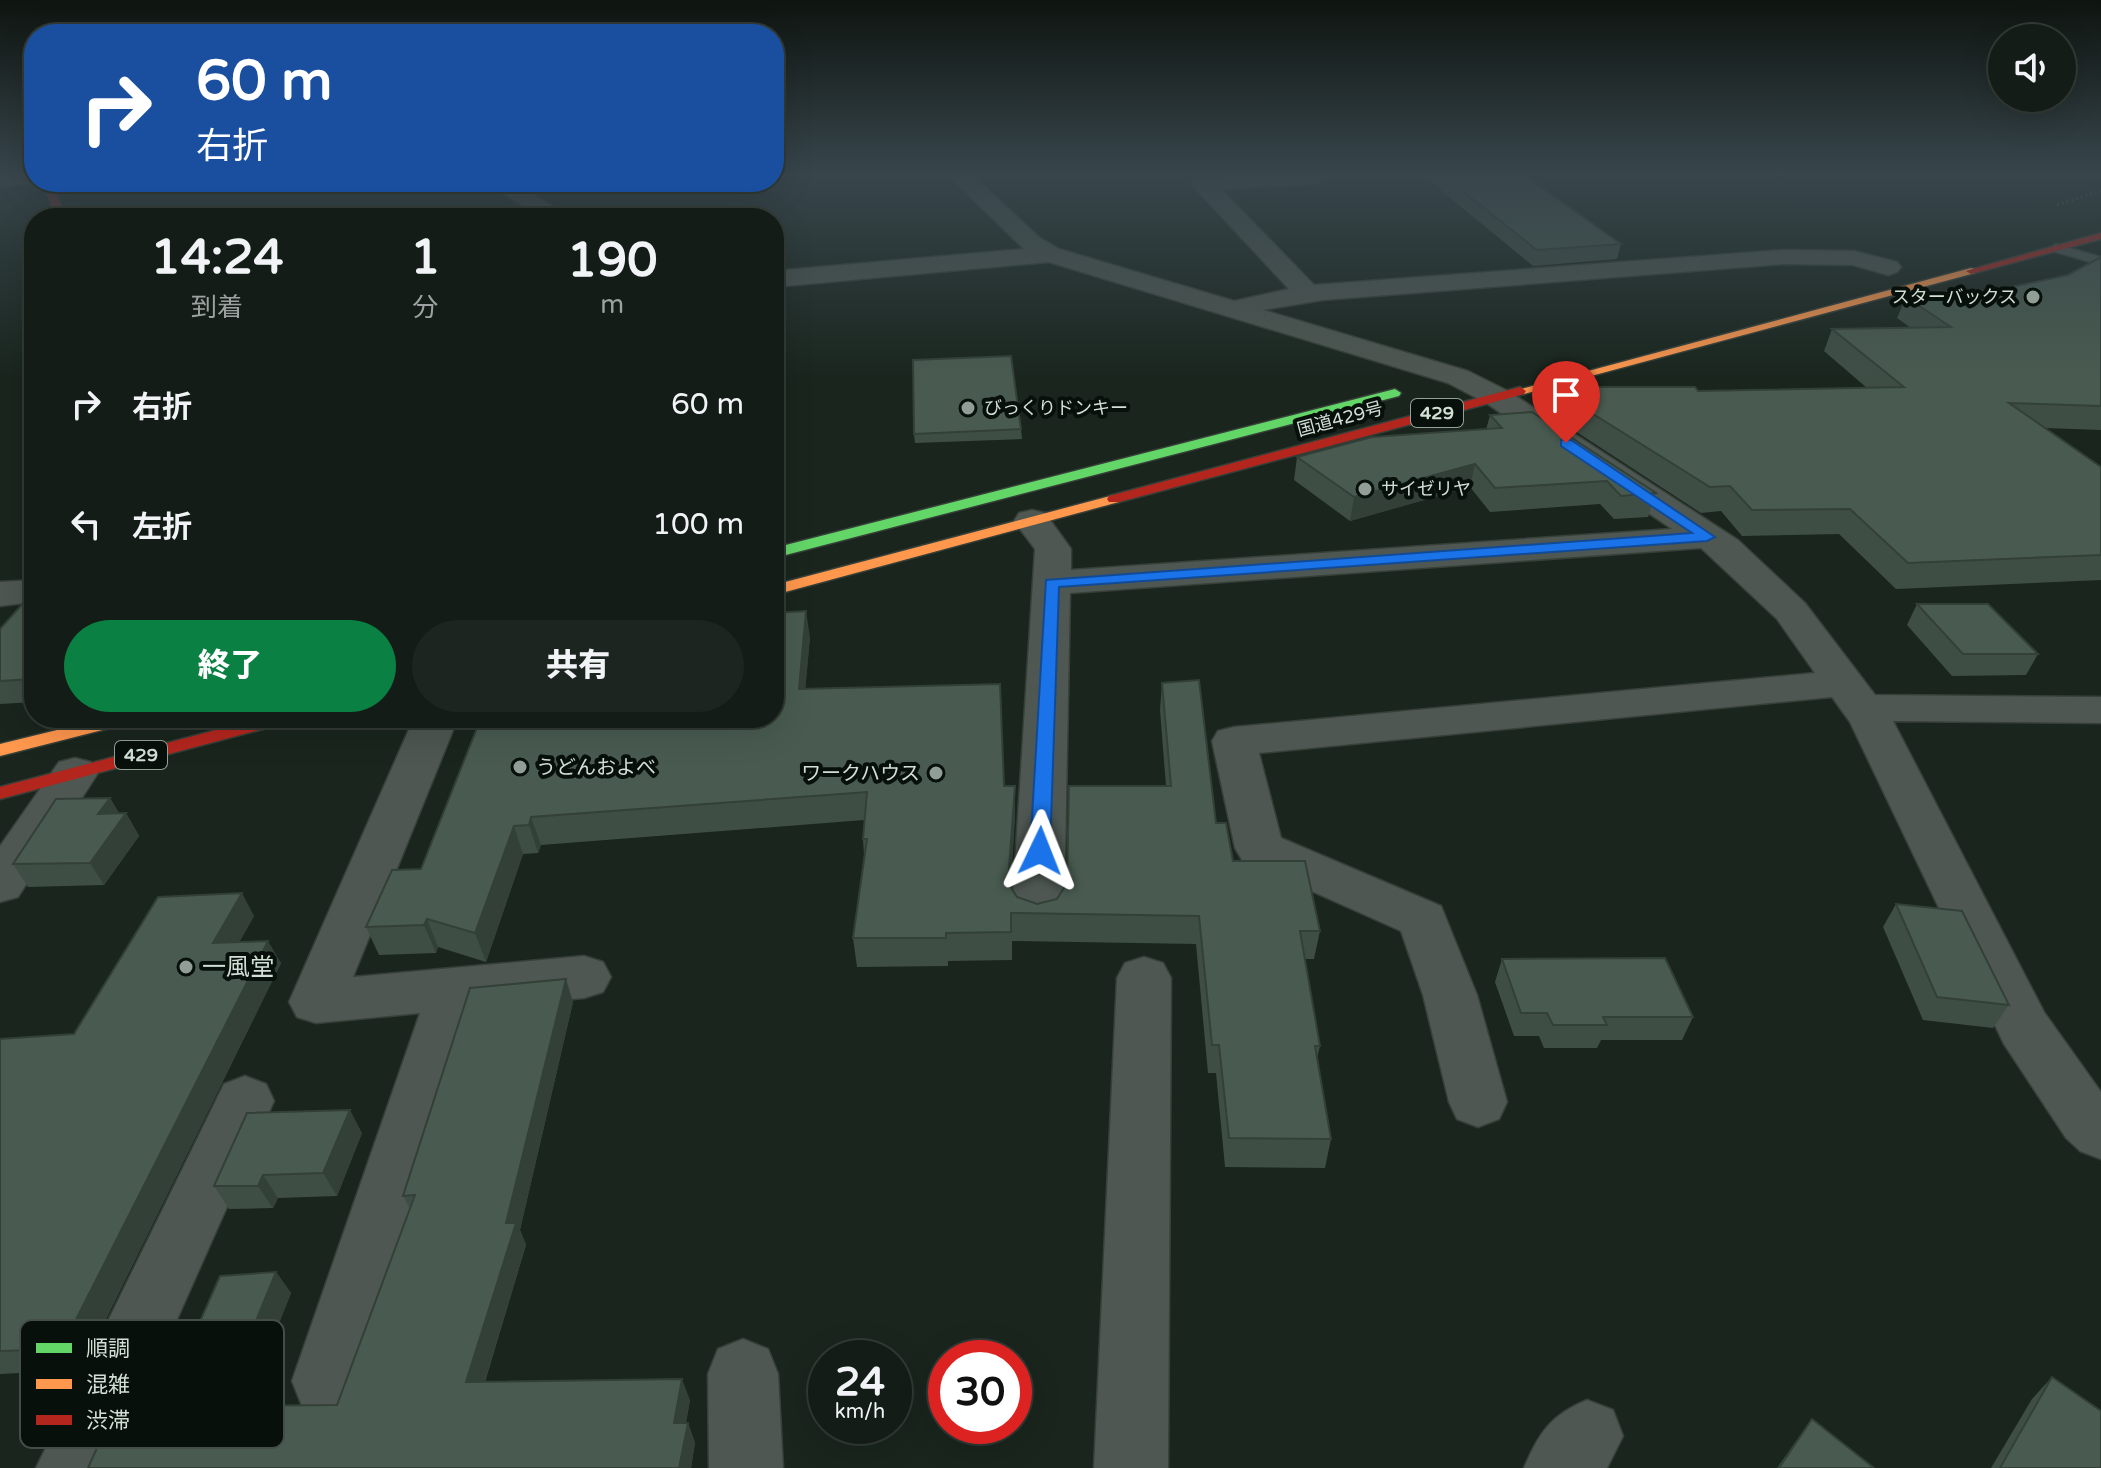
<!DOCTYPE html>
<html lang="ja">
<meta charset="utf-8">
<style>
:root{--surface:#131c16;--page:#1c251f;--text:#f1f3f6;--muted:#9da1a1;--line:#323a35;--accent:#0b8043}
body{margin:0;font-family:"Varela Round","Noto Sans JP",sans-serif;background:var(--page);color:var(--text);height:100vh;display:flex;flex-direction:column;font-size:30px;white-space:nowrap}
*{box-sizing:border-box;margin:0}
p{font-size:26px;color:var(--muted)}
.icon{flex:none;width:44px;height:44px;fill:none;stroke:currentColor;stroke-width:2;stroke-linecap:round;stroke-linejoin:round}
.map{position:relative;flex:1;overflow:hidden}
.details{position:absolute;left:24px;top:208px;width:760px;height:520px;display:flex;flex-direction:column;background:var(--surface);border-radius:32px;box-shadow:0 8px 32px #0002,0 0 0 2px var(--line)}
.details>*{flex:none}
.guide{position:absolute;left:24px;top:24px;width:760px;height:168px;border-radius:32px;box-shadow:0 8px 32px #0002,0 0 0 2px var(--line);background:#1a4fa0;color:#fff;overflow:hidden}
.controls{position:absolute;left:1988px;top:24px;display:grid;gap:16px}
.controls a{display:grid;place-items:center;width:88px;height:88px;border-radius:50%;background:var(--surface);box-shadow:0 8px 32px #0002,0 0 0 2px var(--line);font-size:40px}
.speed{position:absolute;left:808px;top:1340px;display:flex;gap:16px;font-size:40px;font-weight:700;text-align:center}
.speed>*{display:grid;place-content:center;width:104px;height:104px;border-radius:50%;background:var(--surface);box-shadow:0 8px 32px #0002,0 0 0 2px var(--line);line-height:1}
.speed small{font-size:20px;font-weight:400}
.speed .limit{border:12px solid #d22;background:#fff;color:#111}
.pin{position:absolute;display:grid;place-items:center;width:68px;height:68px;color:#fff;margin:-82px -34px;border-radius:50% 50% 50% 0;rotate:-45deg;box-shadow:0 0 8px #0007}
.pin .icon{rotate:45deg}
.me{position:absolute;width:88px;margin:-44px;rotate:2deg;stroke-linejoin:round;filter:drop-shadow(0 0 6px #0008)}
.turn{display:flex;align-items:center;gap:28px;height:168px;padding:0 40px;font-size:36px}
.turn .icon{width:104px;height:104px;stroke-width:2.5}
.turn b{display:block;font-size:56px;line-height:68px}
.eta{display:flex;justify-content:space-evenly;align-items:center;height:136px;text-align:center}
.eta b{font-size:48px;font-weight:800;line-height:56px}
.primary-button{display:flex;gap:16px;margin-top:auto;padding:16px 40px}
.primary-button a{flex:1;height:92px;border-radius:48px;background:var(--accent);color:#fff;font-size:32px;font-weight:800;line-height:92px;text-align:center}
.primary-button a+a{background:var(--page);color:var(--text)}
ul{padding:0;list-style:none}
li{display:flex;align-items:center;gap:24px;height:120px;padding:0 40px}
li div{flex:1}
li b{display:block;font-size:30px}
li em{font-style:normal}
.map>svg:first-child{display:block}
</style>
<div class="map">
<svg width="2101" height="1468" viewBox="0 0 2101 1468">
<rect width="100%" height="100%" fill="#19251d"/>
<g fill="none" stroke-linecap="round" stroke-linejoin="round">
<!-- lane casing -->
<g stroke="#363f38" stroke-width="3">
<path id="lane" d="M2056 244 2101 257V265L2052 251 2050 248Z"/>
</g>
<!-- street casing -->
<g stroke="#363f38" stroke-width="3">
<g id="street">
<path d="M0 173H34V182H42L0 187Z"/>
<path d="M946 173H970L1040 238 1059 249 1234 301 1289 289 1195 188 1192 183 1195 178 1322 173 1325 178 1314 184 1221 189 1314 285 1784 250 1854 251 1897 262 1901 267 1897 272 1888 275 1853 265 1784 264 1323 300 1263 310 1468 371 1508 391 1738 540 1805 603 1875 695 2101 697V723L1893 721 2044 1012 2101 1092V1159L2080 1151 2066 1138 2004 1044 1850 722 1832 697 1259 753 1281 838 1441 906 1477 995 1507 1102 1499 1119 1478 1127 1457 1119 1449 1102 1423 995 1401 931 1242 860 1235 848 1212 741 1218 731 1234 727 1815 673 1777 619 1701 548 1070 593 1064 911 1056 924 1038 930 1020 924 1012 911 1035 549 1014 521 1019 513 1032 510 1045 513 1071 549V570L1672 529 1486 403 1448 383 1049 262 774 287V271L1024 249Z"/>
<path d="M486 182H513L571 218H542Z"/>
<path d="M34 580V602L0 606V582Z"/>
<path d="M414 718H458L353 977 584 956 603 962 611 977 603 992 584 998 477 1008 362 1381 352 1406 327 1416 302 1406 292 1381 420 1013 316 1023 297 1017 289 1002Z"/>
<path d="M75 758 91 762 98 773 18 897 0 902V846L59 762Z"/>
<path d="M1144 957 1163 963 1171 978 1168 1468H1094L1117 978 1125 963Z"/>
<path d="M245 1076 266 1084 274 1101 111 1468H36L224 1084Z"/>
<path d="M743 1339 768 1349 778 1374 783 1468H709L708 1374 718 1349Z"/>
<path d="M1587 1400 1613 1410 1623 1436 1607 1468H1524C1539 1432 1551 1415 1587 1400Z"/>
</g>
</g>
<!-- fast casing -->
<g stroke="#363f38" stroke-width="3">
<path id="fast" d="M1395 389 1401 393 1399 396 774 558V548Z"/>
</g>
<!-- slow casing -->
<g stroke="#363f38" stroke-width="3">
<g id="slow">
<path d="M1971 268 1975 269V273L1524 394 1514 391Z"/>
<path d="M1114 495 1121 499 1119 502 774 595V585Z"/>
<path d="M106 718H137L134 722 0 756V744Z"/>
</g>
</g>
<!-- jam casing -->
<g stroke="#363f38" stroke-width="3">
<g id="jam">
<path d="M43 182H51L66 218H56Z"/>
<path d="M2101 233V239L1971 274 1966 271Z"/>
<path d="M1520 387 1526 391 1524 394 1119 502H1109L1107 499 1109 496Z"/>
<path d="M262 718H292L289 722 0 799V787Z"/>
</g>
</g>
<!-- path -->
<path stroke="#505a54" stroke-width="3" stroke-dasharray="2 3" stroke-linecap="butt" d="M2057 205 2101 191"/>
<!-- lane -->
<use href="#lane" fill="#4e5751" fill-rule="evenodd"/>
<!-- street -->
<use href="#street" fill="#4e5751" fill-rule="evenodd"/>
<!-- fast -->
<use href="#fast" fill="#63d668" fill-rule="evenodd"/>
<!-- slow -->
<use href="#slow" fill="#ff974d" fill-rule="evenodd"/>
<!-- jam -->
<use href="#jam" fill="#b3261e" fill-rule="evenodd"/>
</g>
<!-- wall -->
<g fill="#3f4e45">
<path d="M1420 173H1521L1621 244 1617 259 1533 266Z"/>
<path d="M2101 257V430L2045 428 2101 467V580L1896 589 1839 534 1742 536 1721 511 1701 513 1575 431 1578 423 1568 411 1574 387 1698 391 1867 388 1824 351 1832 329 1911 328 1897 318 1906 297H1912L1914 292 1993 291 2068 275Z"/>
<path d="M1490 415 1656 493 1648 517 1614 519 1600 504 1490 512 1470 487 1350 521 1294 480 1297 457 1486 430Z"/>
<path d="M1021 429 1022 439 915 443 914 434Z"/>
<path d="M34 591V702L0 704V629Z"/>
<path d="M1917 604 2038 654 2026 675 1952 676 1907 625Z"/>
<path d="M810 637 805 689 1004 786H1015V814L1011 887 1017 897 1037 904 1057 899 1166 786 1160 710 1162 683 1216 823 1233 861 1320 931 1314 959H1305L1320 1046 1317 1058 1331 1139 1325 1168 1225 1167 1216 1073H1208L1196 944 1012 941V960L948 961V966L857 967 853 938 864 855 863 839 864 820 541 845 538 853 523 854 486 962 438 947 436 953 379 955 366 927 421 869Z"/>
<path d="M110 798 119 813H126L139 836 104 885 28 887 13 864Z"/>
<path d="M1896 904 2009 1005 1993 1028 1923 1020 1883 927Z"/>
<path d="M254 916 239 942 281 963 81 1370 0 1374V1039L74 1034Z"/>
<path d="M1502 959 1693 1017 1682 1040H1601L1597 1048H1544L1539 1036H1514L1495 982Z"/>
<path d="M573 1002 520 1230 526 1245 485 1382 690 1400 686 1423H688L695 1443 691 1468H88L125 1446 276 1272 291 1293 246 1406 337 1405 410 1209 403 1196Z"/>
<path d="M362 1133 337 1196 278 1198 273 1208 229 1209 214 1186Z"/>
<path d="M2052 1377 2101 1468H1991L2032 1399Z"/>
<path d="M1812 1419 1874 1468H1777Z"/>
</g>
<!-- shaded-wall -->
<g fill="#334038">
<path d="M1475 464 1470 487 1350 521 1354 497Z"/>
<path d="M806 611 810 637 803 716 799 689Z"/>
<path d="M1015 786V814L1009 911 1008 883Z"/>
<path d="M110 798 122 819 126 813 139 836 104 885 90 863 98 814Z"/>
<path d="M531 817 541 845 538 853 529 825Z"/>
<path d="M514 826 523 854 486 962 475 933Z"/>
<path d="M242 893 254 916 226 966 213 943Z"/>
<path d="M427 919 438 947 436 953 424 925Z"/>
<path d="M268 941 281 963 81 1370 61 1349Z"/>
<path d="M566 979 573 1002 520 1230 526 1245 478 1403 466 1382Z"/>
<path d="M350 1110 362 1133 337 1196 323 1173Z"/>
<path d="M263 1175 278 1198 273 1208 258 1186Z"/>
<path d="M276 1272 291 1293 238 1427 221 1406Z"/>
<path d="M682 1379 690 1400 682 1443 674 1423Z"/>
<path d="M688 1423 695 1443 691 1468H679Z"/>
</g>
<!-- building -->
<g fill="#495b50" stroke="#334038" stroke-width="2">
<path d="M1440 173H1521L1621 244 1537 250Z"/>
<path d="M2101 257V406L2009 403 2101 467V555L1908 563 1850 509 1752 510 1730 486 1710 487 1582 407H1590L1574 387H1695L1698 391 1904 387 1832 329 1951 327 1906 297 1921 296 1914 292 1993 291 2068 275Z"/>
<path d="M1011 356 1021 429 914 434 913 360Z"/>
<path d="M1532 412 1656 493 1621 496 1607 481 1495 488 1475 464 1354 497 1297 457 1372 437 1502 428 1490 415Z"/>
<path d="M34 591V679L0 681V629Z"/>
<path d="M1917 604H1988L2038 654H1963Z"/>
<path d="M806 611 799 689 1000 684 1004 786H1015L1008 883 1017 897 1037 904 1057 899 1067 883 1069 786H1171L1162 683 1199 680 1216 823H1226L1233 861H1305L1320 931H1300L1320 1046H1315L1331 1139 1229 1138 1219 1045H1212L1199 916 1011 913V932L946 933V938H853L867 839H863L867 792 531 817 529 825 514 826 475 933 427 919 424 925 366 927 392 870 421 869 481 718H774V613Z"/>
<path d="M110 798 98 814 126 813 90 863 13 864 56 799Z"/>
<path d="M242 893 213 943 268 941 61 1349 0 1351V1039L74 1034 158 897Z"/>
<path d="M1896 904 1962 911 2009 1005 1937 997Z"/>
<path d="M1665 958 1693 1017H1603L1607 1025H1553L1547 1013H1521L1502 959Z"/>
<path d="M566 979 506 1223H516L466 1382 682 1379 674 1423H688L679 1468H88L97 1448 125 1446 145 1401H165L220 1276 276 1272 221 1406 337 1405 415 1195 403 1196 470 988Z"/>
<path d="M350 1110 323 1173 263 1175 258 1186H214L247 1113Z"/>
<path d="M2052 1377 2101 1411V1468H2000Z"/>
<path d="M1812 1419 1874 1468H1779Z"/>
</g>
<!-- sky -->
<linearGradient id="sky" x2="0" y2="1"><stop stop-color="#0e1410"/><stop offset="0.46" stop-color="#38464c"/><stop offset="1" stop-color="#38464c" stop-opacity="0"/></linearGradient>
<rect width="2101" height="379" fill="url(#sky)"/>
<!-- route -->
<path fill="#1a73e8" stroke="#114b97" stroke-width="2" d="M1561 440H1571L1715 537 1707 541 1059 587 1050 851 1048 856H1033L1030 851 1046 580 1692 533 1561 446Z"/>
<!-- markers -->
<g fill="#919e95" stroke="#07100a" stroke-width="3">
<circle cx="2033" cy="297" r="8"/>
<circle cx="968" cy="408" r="8"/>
<circle cx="1365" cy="489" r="8"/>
<circle cx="520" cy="767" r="8"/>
<circle cx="936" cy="773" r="8"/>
<circle cx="186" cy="967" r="8"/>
</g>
<g text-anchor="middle" stroke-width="8" stroke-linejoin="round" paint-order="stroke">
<!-- far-poi labels -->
<g font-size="18" fill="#d1dfd5" stroke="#07100a" text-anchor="start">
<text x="2017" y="303" text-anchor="end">スターバックス</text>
<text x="984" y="414">びっくりドンキー</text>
<text x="1381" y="495">サイゼリヤ</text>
</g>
<!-- shield labels -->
<g fill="#07100a" stroke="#94a198" stroke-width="2">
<rect x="1411" y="399" width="52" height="28" rx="6"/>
<rect x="115" y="741" width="52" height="28" rx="6"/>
</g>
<g font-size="18" font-weight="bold" fill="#d1dfd5">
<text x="1437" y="419">429</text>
<text x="141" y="761">429</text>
</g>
<!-- far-street labels -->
<g font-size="18" fill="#d1dfd5" stroke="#07100a">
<text transform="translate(1340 419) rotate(-15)" y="6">国道429号</text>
</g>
<!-- poi labels -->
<g font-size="20" fill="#d1dfd5" stroke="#07100a" text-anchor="start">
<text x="536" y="774">うどんおよべ</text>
<text x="920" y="780" text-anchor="end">ワークハウス</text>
</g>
<!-- near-poi labels -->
<g font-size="24" fill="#d1dfd5" stroke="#07100a" text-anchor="start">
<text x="202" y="975">一風堂</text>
</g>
</g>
<!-- legend -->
<rect x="20" y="1320" width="264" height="128" rx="12" fill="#07100a" stroke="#444e47" stroke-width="2"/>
<rect x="36" y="1343" width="36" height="10" fill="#63d668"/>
<rect x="36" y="1379" width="36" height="10" fill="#ff974d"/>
<rect x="36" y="1415" width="36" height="10" fill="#b3261e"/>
<g font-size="22" fill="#d1dfd5">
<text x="86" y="1356">順調</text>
<text x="86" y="1392">混雑</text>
<text x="86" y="1428">渋滞</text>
</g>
</svg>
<div class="controls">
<a><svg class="icon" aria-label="sound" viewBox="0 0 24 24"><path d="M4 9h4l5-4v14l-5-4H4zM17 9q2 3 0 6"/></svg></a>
</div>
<div class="speed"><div>24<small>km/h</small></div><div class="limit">30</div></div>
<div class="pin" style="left:1566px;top:443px;background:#d93025"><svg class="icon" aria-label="arrive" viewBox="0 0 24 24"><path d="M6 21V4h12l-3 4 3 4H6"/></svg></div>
<svg class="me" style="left:1040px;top:851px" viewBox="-20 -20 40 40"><path d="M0-17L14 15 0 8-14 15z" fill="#1a73e8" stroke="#fff" stroke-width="4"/></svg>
<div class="guide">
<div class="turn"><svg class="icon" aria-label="right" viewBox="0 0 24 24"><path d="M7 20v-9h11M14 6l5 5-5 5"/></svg><div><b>60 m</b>右折</div></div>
</div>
<section class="details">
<div class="eta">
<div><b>14:24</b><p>到着</p></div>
<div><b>1</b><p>分</p></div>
<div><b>190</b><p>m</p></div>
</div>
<ul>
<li><svg class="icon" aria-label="right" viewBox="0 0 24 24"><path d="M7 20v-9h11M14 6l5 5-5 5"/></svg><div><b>右折</b></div><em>60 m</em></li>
<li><svg class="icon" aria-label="left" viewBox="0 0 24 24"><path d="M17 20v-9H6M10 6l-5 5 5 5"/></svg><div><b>左折</b></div><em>100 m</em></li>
</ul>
<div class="primary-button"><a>終了</a><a>共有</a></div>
</section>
</div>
